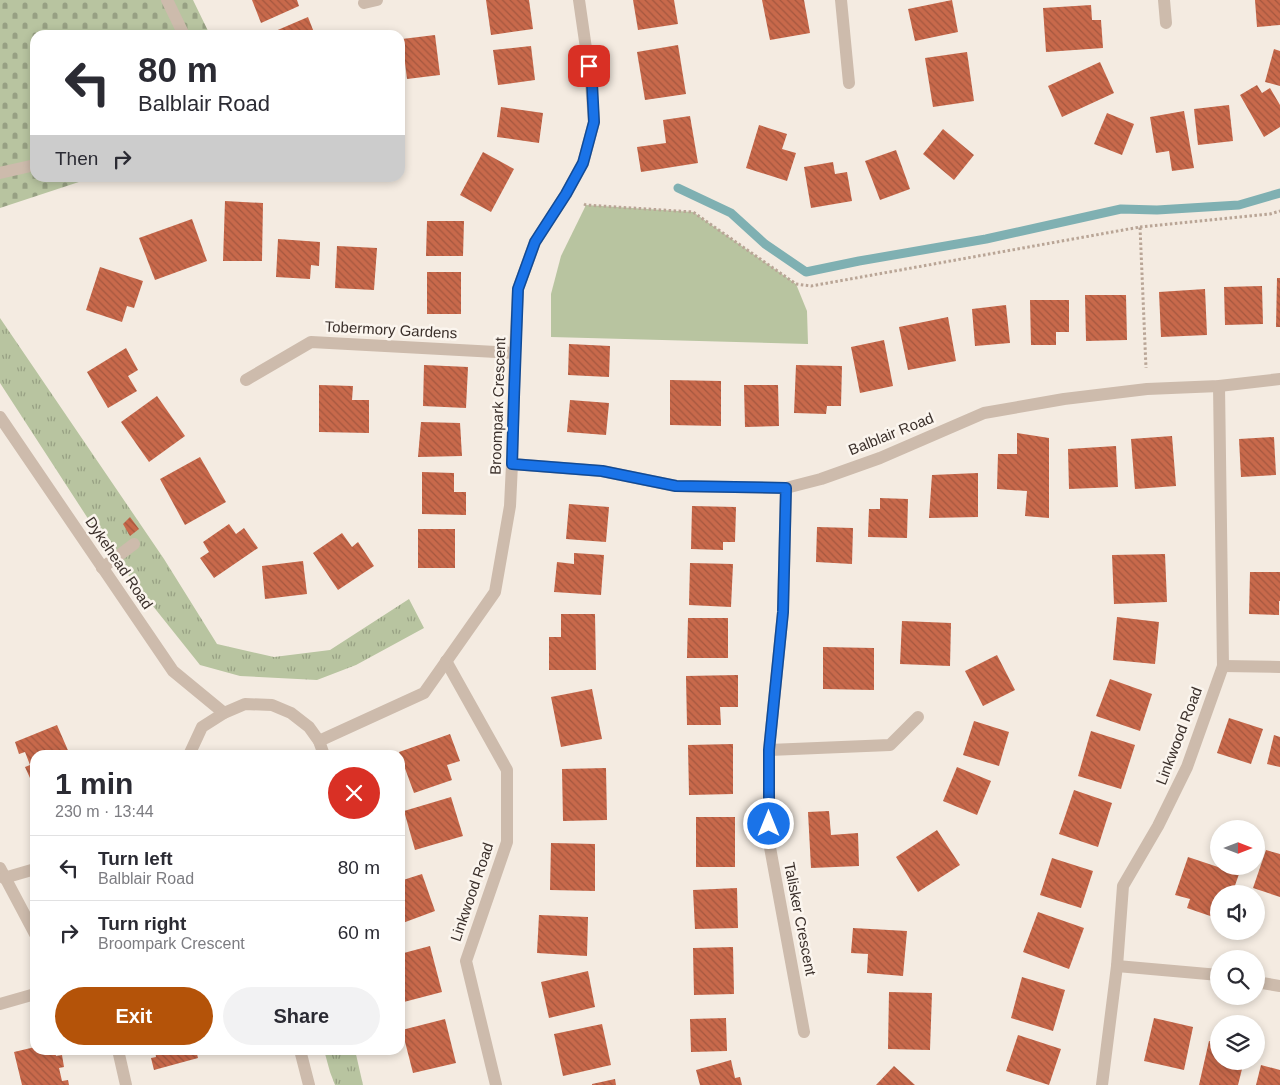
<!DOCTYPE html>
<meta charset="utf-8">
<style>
:root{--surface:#fff;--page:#f2f2f3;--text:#2b2b33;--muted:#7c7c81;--line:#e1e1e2;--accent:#b45309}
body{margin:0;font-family:Helvetica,sans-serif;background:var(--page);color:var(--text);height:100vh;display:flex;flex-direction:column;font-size:19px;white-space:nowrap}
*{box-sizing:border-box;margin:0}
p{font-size:16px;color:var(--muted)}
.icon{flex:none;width:28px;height:28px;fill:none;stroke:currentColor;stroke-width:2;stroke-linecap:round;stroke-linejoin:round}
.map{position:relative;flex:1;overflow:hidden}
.panel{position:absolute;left:30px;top:750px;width:375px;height:305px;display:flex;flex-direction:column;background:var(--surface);border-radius:15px;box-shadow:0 2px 8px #0003}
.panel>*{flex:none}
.top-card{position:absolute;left:30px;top:30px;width:375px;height:152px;border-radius:15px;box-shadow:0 2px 8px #0003;background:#fff;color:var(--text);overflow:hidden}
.needle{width:32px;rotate:90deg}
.fabs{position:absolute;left:1210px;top:820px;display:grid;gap:10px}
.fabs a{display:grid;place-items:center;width:55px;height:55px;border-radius:50%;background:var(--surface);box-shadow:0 2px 8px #0003;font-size:25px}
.pin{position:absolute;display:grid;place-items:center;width:42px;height:42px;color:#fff;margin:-21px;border-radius:10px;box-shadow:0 2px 8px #0006}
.me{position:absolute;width:55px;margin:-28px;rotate:0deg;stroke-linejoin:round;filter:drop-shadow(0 0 4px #0008)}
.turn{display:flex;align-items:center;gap:18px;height:105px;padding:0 25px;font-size:22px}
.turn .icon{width:65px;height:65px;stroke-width:2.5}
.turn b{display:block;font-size:35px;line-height:42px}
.then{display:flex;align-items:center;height:48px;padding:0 25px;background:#0003;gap:10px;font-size:19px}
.round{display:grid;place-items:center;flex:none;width:52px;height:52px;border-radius:26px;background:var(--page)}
.head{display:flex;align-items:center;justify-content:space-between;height:85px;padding:0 25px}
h1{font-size:30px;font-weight:700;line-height:38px}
.cta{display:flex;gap:10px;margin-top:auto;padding:10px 25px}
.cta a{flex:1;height:58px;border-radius:30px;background:var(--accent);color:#fff;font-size:20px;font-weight:700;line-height:58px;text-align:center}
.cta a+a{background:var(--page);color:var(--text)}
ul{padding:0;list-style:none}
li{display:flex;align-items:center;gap:15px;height:65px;padding:0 25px;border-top:1px solid var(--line)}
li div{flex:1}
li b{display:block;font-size:19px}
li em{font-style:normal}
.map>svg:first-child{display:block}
</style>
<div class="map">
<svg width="1280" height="1085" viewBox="0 0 1280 1085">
<defs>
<pattern id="grass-tufts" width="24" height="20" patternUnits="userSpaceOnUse" patternTransform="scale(1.25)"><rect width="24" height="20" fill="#b8c4a0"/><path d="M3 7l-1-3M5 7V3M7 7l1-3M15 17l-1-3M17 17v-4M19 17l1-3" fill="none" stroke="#97a083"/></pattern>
<pattern id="cemetery-stones" width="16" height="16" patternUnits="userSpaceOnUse" patternTransform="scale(1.25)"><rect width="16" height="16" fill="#b8c4a0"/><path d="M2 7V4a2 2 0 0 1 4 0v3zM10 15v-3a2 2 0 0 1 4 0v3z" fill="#97a083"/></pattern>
<pattern id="building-back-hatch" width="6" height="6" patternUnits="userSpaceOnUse" patternTransform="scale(1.25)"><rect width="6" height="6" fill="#c8694b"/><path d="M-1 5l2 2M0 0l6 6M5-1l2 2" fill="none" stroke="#a4573f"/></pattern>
</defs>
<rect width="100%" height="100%" fill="#f4ebe1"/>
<!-- grass -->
<g fill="url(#grass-tufts)">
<path d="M0 318 164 559 217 644 274 657 330 650 409 599 424 628 356 665 317 680 240 676 200 665 109 551 0 383Z"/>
<path d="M324 1050H355L363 1085H335L330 1072Z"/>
</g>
<!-- cemetery -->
<path fill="url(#cemetery-stones)" d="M0 0H193L210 35H35V178H91L0 208Z"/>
<!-- green -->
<path fill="#b8c4a0" d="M586 205 693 212 796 284 807 311 808 344 551 337V294L561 256Z"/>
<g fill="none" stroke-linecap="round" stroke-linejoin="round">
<!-- stream -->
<path stroke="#7fb0b2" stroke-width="9" d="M678 188 731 213 765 244 806 272 859 261 986 239 1121 209 1157 210 1239 205 1280 193"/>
</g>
<!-- building -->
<g fill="url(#building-back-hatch)">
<path d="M252 0H297L299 6 261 23Z"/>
<path d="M486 0H529L533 29 491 35Z"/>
<path d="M633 0H674L678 24 638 30Z"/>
<path d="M762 0H804L810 33 770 40Z"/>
<path d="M952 0 958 32 915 41 908 9Z"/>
<path d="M1255 0H1280V25L1257 27Z"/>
<path d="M1091 5 1092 20H1101L1103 48 1046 52 1043 8Z"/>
<path d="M308 17 315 35H266Z"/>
<path d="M435 35 440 75 407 79 402 39Z"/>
<path d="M678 45 686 94 645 100 637 52Z"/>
<path d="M531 46 535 80 498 85 493 50Z"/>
<path d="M1274 49 1280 51V86L1265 82Z"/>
<path d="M967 52 974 101 933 107 925 58Z"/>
<path d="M1100 62 1114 93 1062 117 1048 86Z"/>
<path d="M1257 85 1262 93 1270 88 1280 105V127L1264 137 1240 95Z"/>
<path d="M1229 105 1233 141 1198 145 1194 109Z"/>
<path d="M501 107 543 113 539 143 497 137Z"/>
<path d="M1184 111 1194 168 1172 171 1169 151 1156 153 1150 117Z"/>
<path d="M1107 113 1134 124 1122 155 1094 144Z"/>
<path d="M690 116 698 163 641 172 637 147 666 143 663 120Z"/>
<path d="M759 125 787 134 782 149 796 153 787 181 746 168Z"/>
<path d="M943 129 974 155 954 180 923 154Z"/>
<path d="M896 150 910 189 880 200 865 161Z"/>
<path d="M483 152 514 169 491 212 460 195Z"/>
<path d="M833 162 835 174 847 172 852 201 811 208 804 167Z"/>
<path d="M225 201 263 203 262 261H223Z"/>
<path d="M192 219 207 261 155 280 139 238Z"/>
<path d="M427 221H464L463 256H426Z"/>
<path d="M278 239 320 242 319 266 311 265 310 279 276 277Z"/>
<path d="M337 246 377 248 374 290 335 288Z"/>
<path d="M100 267 143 281 134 308 127 306 122 322 86 310Z"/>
<rect x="427" y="272" width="34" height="42"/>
<path d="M1277 278H1280V327H1276Z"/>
<path d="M1262 286 1263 324 1225 325 1224 287Z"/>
<path d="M1205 289 1207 335 1161 337 1159 292Z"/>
<path d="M1085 295H1126L1127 340 1086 341Z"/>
<path d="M1030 300H1069V332H1056V345H1031Z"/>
<path d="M1006 305 1010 343 975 346 972 309Z"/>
<path d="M948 317 956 361 908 370 899 327Z"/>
<path d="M884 340 893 386 860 393 851 347Z"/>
<path d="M569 344 610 346 609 377 568 375Z"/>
<path d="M126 348 138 370 128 376 137 391 108 408 87 372Z"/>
<path d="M424 365 468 367 466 408 423 406Z"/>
<path d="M796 365 842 366 841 406H827L826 414 794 413Z"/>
<path d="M670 380 721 381V426L670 425Z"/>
<path d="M319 385 353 386 352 400H369V433L319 432Z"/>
<path d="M744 385H778L779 426 745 427Z"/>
<path d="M157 396 185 436 149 462 121 422Z"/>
<path d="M570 400 609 403 606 435 567 432Z"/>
<path d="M421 422 460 423 462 456 418 457Z"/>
<path d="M1017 433 1049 438V518L1025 516 1027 491 997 489 998 454H1017Z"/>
<path d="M1172 436 1176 486 1135 489 1131 439Z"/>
<path d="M1274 437 1276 475 1241 477 1239 439Z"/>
<path d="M1116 446 1118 487 1069 489 1068 449Z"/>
<path d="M200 457 226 502 185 525 160 479Z"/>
<path d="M422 472 454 473V492H466V515L422 514Z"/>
<path d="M978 473V517L929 518 932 475Z"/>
<path d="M880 498 908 499 907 538 868 537 869 509H880Z"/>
<path d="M569 504 609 507 606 542 566 539Z"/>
<path d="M692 506 736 507 735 542H723V550L691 549Z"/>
<path d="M130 517 139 529 130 536 123 524Z"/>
<path d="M229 524 236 534 244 528 258 548 214 578 200 558 209 552 203 542Z"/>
<path d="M817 527 853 528 852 564 816 562Z"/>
<rect x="418" y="529" width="37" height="39"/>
<path d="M342 533 352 547 358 542 374 566 338 590 313 553Z"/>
<path d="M574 553 604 555 601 595 554 592 557 562 574 564Z"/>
<path d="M1165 554 1167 602 1114 604 1112 555Z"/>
<path d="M303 561 307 594 265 599 262 566Z"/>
<path d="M690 563 733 564 731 607 689 605Z"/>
<path d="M1250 572H1280V601H1279V615L1249 614Z"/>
<path d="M561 614H595L596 670H549V637H561Z"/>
<path d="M1117 617 1159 622 1155 664 1113 660Z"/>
<path d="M688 618H728V658H687Z"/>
<path d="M902 621 951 623 950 666 900 664Z"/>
<path d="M823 647 874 648V690L823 689Z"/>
<path d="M997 655 1015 690 983 706 965 671Z"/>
<path d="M738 675V707H720L721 725H687L686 676Z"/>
<path d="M1110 679 1152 694 1140 731 1096 716Z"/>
<path d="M592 689 602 739 561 747 551 697Z"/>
<path d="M1229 718 1263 729 1251 764 1217 753Z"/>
<path d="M974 721 1009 732 999 766 963 755Z"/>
<path d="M57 725 70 755H35V776L30 778 25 767 30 765 25 752 19 754 15 742Z"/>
<path d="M1091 731 1135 745 1121 789 1078 776Z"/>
<path d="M450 734 460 761 447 765 452 780 414 793 399 752Z"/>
<path d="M1274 735 1280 737V767L1267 764Z"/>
<path d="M733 744V794L689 795 688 745Z"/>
<path d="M957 767 991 781 977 815 943 801Z"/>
<path d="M606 768 607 820 563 821 562 769Z"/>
<path d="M1074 790 1112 803 1098 847 1059 834Z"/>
<path d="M451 797 463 836 415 850 404 811Z"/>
<path d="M829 811 831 835 858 833 859 866 811 868 808 812Z"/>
<rect x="696" y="817" width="39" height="50"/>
<path d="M937 830 960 865 918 892 896 857Z"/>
<path d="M551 843 595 844V891L550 890Z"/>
<path d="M1266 850 1280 854V897L1253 888Z"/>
<path d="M1188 857 1239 874 1232 894H1219V919L1187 908 1190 899 1175 895Z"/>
<path d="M1052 858 1093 871 1081 908 1040 895Z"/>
<path d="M422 874 435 911 400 924V881Z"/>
<path d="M737 888 738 928 695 929 693 890Z"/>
<path d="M1038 912 1084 928 1069 969 1023 952Z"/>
<path d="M539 915 588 917 587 956 537 953Z"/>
<path d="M853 928 907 931 903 976 867 973 868 954 851 953Z"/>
<path d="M430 946 442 992 400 1003V954Z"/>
<path d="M733 947 734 994 694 995 693 948Z"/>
<path d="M588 971 595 1007 549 1018 541 982Z"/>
<path d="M1022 977 1065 990 1053 1031 1011 1018Z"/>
<path d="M889 992 932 993 930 1050 888 1049Z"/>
<path d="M726 1018 727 1051 691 1052 690 1019Z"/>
<path d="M1154 1018 1193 1027 1184 1070 1144 1061Z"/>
<path d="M445 1019 456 1063 413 1073 402 1030Z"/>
<path d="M602 1024 611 1065 563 1076 554 1034Z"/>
<path d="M1018 1035 1061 1049 1049 1085 1006 1071Z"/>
<path d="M1209 1041 1219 1043V1061H1244L1238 1085H1199Z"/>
<path d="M35 1047V1050H55L56 1056 62 1055 64 1067 59 1068 62 1081 68 1080 69 1085H22L14 1052Z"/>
<path d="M155 1050H196L198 1058 154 1070 151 1058 156 1057Z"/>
<path d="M731 1060 735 1078 740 1077 742 1085H700L696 1070Z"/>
<path d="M1261 1065 1280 1070V1085H1256Z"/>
<path d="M894 1066 915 1085H876Z"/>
<path d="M615 1079 616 1085H592V1084Z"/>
</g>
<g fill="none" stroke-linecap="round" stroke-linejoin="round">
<!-- path -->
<g stroke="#b9a596" stroke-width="3" stroke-dasharray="2.5 2.5" stroke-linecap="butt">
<path d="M584 204 586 205 693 212 796 284 811 286 1140 227 1146 368"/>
<path d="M1140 227 1270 214 1280 211"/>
</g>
<!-- minor -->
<g stroke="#cdbbac" stroke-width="12">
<path d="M167 0 184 35"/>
<path d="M841 0 849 83"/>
<path d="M1164 0 1166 23"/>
<path d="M364 3 377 0"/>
<path d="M0 173 35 165"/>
<path d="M246 380 311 342 515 353"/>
<path d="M0 417 173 671 224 713"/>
<path d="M512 464 602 471 676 486 786 488 821 479 880 458 984 413 1064 399 1147 389 1219 386 1280 379"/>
<path d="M786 488 783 612 769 750V842L804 1032"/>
<path d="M102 568 134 544"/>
<path d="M446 661 507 770V842L466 961 496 1085"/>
<path d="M1223 666 1280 667"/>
<path d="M319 741 424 693 495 592 510 506 512 464 515 353 518 289 535 242 566 194 583 163 594 122 591 83 579 0"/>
<path d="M769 750 890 745 918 717"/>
<path d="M189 755 202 727 224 713 245 704 272 705 291 713 309 727 319 741 324 755"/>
<path d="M0 868 35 934"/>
<path d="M4 878 35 869"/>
<path d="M1117 966 1219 975"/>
<path d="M1256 982 1280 986"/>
<path d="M0 1004 35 994"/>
<path d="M118 1050 126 1085"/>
<path d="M300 1050 309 1085"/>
<path d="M1102 1085 1117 966 1123 886 1158 826 1187 767 1223 666 1219 386"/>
</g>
</g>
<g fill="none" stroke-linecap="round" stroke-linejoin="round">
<!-- route casing -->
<g stroke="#114b97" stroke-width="12">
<path id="route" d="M589 66 592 83 594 122 583 163 566 194 535 242 518 289 514 397 512 464 602 471 676 486 786 488 783 612 769 750V824"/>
</g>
<!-- route -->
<use href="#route" stroke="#1a73e8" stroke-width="9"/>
</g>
<g text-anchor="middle" stroke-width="5" stroke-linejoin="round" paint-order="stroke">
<!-- street labels -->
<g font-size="15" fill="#3b302b" stroke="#fbf5ee">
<text transform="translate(391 330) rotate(3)" y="5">Tobermory Gardens</text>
<text transform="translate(498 406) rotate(-88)" y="5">Broompark Crescent</text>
<text transform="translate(891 434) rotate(-22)" y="5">Balblair Road</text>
<text transform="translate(119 563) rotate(56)" y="5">Dykehead Road</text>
<text transform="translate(1179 736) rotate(-69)" y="5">Linkwood Road</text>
<text transform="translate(472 892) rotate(-71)" y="5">Linkwood Road</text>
<text transform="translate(800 919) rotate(79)" y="5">Talisker Crescent</text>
</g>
</g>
</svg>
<div class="fabs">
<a><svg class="needle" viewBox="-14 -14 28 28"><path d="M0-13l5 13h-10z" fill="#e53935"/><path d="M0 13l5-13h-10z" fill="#7c7c81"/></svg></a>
<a><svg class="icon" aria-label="sound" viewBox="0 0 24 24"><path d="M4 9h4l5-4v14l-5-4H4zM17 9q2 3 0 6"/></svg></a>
<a><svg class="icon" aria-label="search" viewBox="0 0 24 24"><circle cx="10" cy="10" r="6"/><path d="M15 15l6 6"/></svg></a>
<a><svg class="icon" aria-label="layers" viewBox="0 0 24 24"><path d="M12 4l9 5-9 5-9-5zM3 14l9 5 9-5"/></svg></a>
</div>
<div class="pin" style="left:589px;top:66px;background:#d93025"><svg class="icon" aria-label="arrive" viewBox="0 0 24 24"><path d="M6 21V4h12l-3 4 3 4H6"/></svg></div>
<svg class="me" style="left:769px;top:824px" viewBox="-20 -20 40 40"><circle r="17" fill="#1a73e8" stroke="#fff" stroke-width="3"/><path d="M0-11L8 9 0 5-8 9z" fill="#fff"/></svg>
<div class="top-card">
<div class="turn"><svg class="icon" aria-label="left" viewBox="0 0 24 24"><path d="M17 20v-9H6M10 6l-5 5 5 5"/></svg><div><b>80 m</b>Balblair Road</div></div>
<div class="then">Then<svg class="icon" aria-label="right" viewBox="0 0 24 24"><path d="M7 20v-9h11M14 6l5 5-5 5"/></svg></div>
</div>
<section class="panel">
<div class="head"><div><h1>1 min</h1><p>230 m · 13:44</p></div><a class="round" style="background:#d93025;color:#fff"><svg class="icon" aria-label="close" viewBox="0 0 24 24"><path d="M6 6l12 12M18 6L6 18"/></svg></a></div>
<ul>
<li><svg class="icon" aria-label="left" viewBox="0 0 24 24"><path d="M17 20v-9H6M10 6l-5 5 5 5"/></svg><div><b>Turn left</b><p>Balblair Road</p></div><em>80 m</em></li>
<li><svg class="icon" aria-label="right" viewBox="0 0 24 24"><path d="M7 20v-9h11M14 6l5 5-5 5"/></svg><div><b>Turn right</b><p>Broompark Crescent</p></div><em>60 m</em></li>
</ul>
<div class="cta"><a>Exit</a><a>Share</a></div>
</section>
</div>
